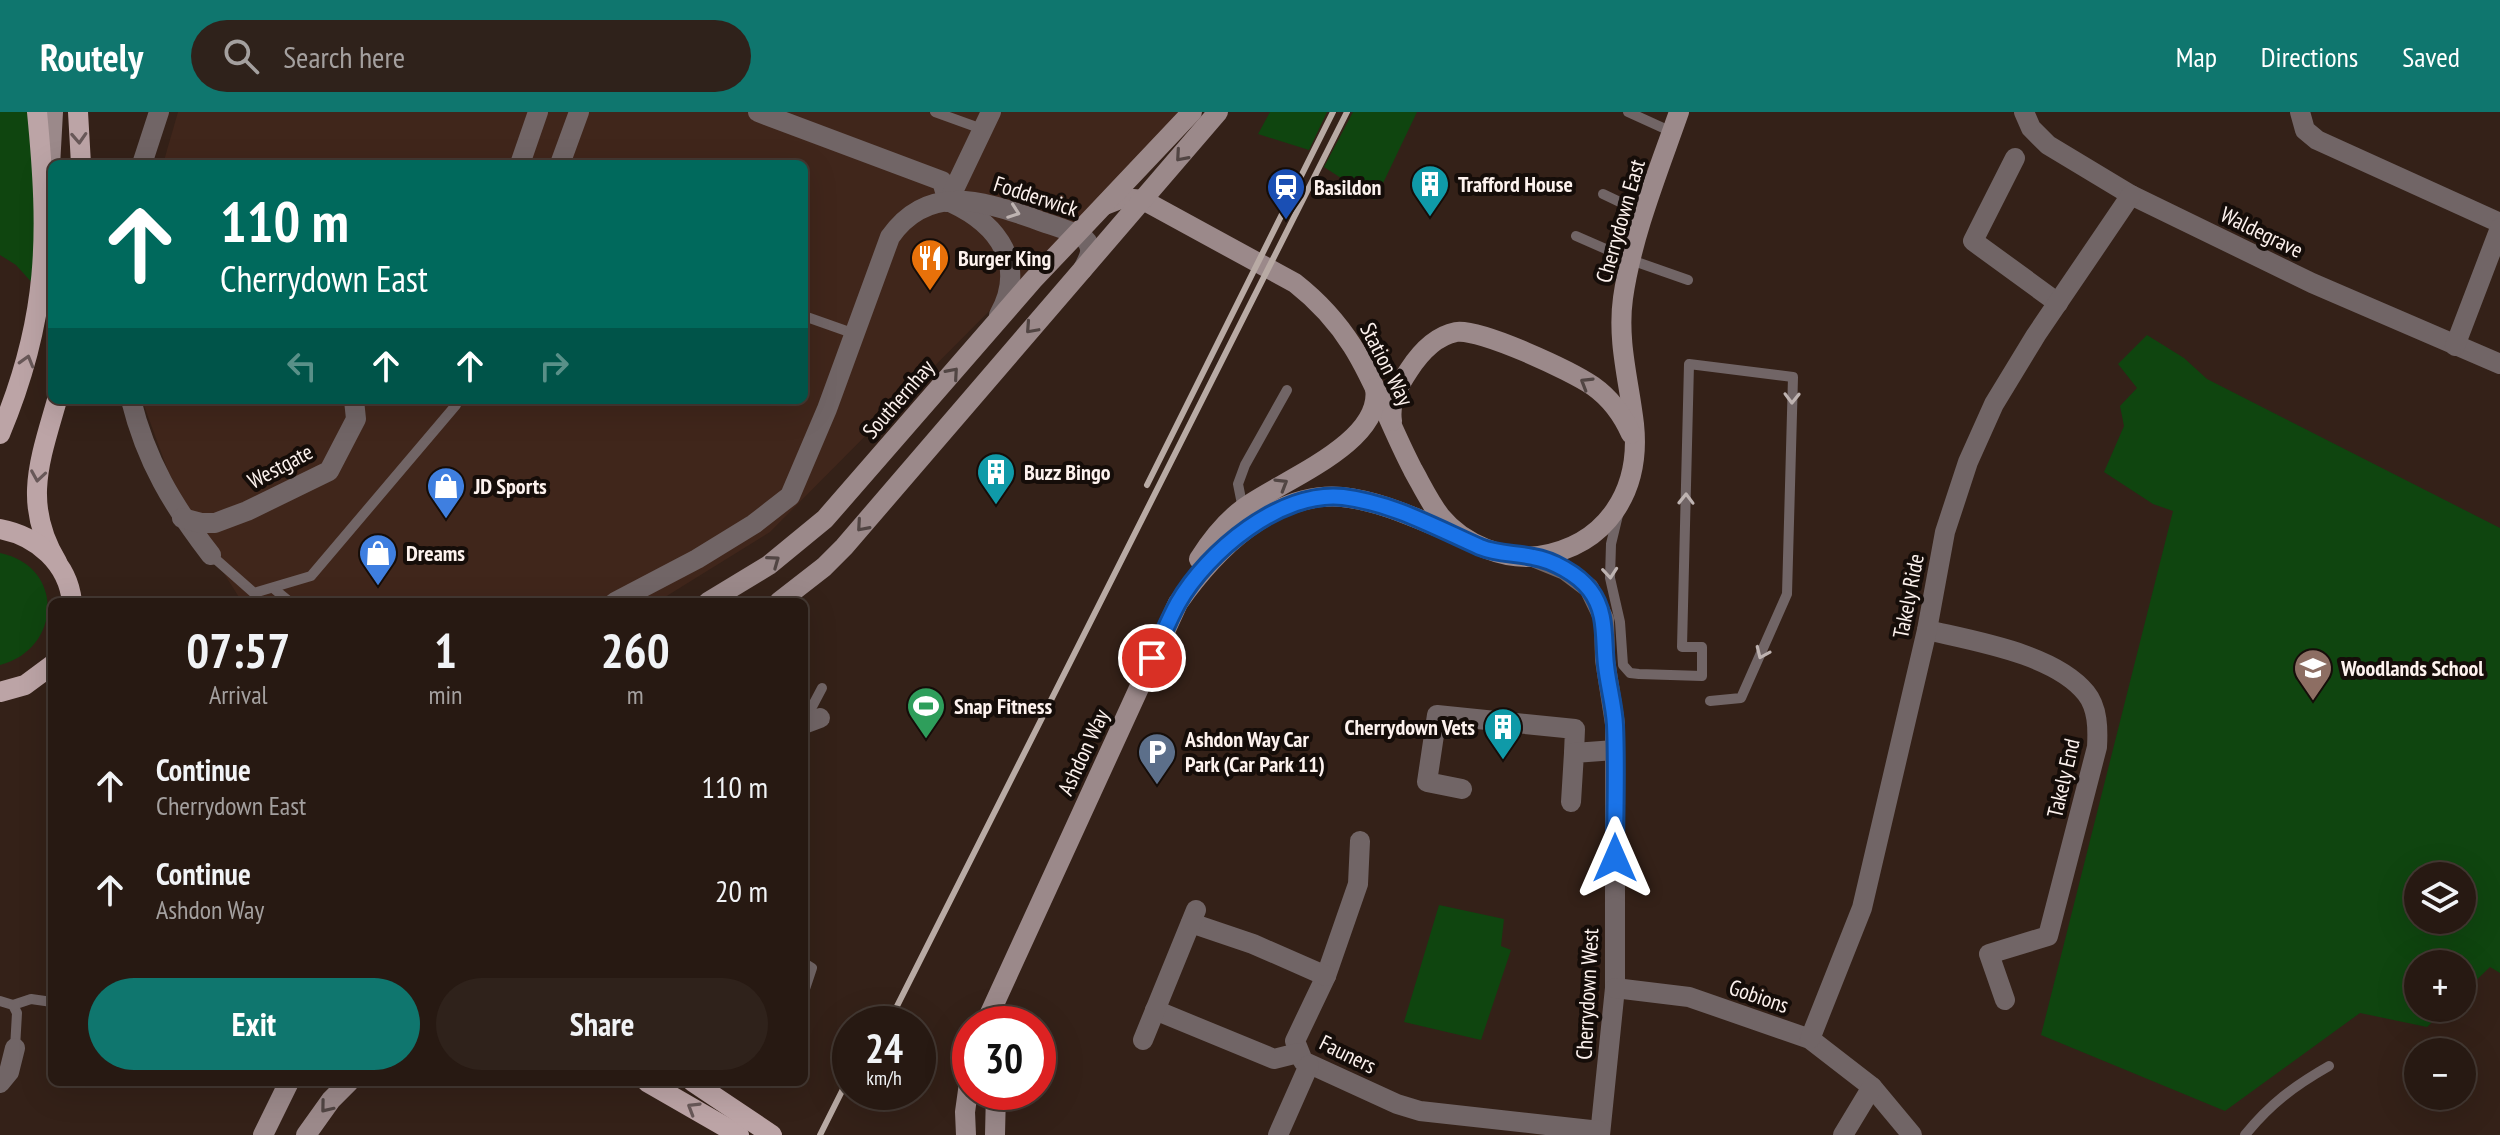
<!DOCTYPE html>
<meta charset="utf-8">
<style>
:root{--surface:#271912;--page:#2f221b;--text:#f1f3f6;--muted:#a4a09f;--line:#433832;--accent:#0f766e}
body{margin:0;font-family:"PT Sans Narrow",sans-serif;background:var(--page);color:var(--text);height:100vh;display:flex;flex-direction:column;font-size:30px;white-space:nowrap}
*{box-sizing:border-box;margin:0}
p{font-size:26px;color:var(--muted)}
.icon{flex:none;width:44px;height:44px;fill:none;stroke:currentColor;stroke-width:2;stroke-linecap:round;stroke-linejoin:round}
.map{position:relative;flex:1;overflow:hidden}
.drawer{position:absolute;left:48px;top:486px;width:760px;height:488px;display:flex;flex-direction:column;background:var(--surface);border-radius:12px;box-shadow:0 8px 32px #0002,0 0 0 2px var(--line)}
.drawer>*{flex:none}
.hud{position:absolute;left:48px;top:48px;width:760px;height:244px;border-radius:12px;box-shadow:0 8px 32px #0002,0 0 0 2px var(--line);background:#00695c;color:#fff;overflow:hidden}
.tools{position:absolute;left:2404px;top:750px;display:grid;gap:16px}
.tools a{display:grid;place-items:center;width:72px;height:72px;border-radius:50%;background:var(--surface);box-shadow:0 8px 32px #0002,0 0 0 2px var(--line);font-size:40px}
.speed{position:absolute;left:832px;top:894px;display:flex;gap:16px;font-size:40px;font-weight:700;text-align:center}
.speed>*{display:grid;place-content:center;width:104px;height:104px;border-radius:50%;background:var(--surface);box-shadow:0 8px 32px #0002,0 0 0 2px var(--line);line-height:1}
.speed small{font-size:20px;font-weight:400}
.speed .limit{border:12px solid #d22;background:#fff;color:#111}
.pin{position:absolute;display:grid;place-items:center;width:68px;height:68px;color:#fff;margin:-34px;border:4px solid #fff;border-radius:50%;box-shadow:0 2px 8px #0007}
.me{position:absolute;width:88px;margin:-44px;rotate:0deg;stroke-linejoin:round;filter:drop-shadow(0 0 6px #0008)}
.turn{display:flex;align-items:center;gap:28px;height:168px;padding:0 40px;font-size:36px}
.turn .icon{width:104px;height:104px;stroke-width:2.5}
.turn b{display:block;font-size:56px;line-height:68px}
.lanes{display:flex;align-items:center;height:76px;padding:0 40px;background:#0003;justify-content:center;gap:40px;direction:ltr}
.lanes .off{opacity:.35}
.eta{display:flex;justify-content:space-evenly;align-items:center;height:136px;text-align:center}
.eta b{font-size:48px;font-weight:600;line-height:56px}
.cta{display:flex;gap:16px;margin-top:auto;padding:16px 40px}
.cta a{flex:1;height:92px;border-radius:48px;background:var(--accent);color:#fff;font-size:32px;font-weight:600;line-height:92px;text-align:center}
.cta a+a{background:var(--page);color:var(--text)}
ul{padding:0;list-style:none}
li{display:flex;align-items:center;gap:24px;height:104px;padding:0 40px}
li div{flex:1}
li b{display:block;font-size:30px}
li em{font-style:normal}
header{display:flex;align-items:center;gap:48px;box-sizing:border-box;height:112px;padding:0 40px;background:var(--accent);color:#fff}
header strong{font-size:38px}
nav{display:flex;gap:44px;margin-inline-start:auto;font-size:28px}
.search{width:560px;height:72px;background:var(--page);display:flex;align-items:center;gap:20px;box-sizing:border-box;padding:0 28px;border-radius:44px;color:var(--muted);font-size:30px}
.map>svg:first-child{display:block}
</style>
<header>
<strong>Routely</strong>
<div class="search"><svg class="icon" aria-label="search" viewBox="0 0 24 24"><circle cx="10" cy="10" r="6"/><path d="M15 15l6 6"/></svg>Search here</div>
<nav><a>Map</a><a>Directions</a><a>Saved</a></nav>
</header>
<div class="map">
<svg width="2500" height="1023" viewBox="0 0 2500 1023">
<rect width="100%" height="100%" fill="#342118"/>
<!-- built -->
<path fill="#40261b" d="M178 0H1182L1164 23 770 420 657 490H242L205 431 168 359 142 288H804V52H163Z"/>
<!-- green -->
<g fill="#0f450f" fill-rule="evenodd">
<path d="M0 0H30L34 58V173L16 153 0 143Z"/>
<path d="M1270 0H1327L1309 38 1258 22Z"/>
<path d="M1353 0H1417L1375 88 1324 55Z"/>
<path d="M2147 223 2184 246 2207 267 2500 416V861L2490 855 2462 882V852H2418V896H2447L2427 915 2360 901 2225 999 2041 923 2173 399 2153 392 2104 360 2124 314 2120 294 2137 276 2118 252ZM2462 764V808H2418V764Z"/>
<path d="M0 441C65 454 62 537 0 553Z"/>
<path d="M1439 793 1504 807 1501 834 1511 838 1481 928 1404 910Z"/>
</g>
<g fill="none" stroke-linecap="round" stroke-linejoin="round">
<!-- lane -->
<g stroke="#716566" stroke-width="10">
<path d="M935 0 982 17"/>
<path d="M1628 0 1672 20"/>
<path d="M1603 82 1645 102"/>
<path d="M1576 124 1631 148 1688 168"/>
<path d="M804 204 855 222"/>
<path d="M1243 397 1238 372 1245 353 1287 278"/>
<path d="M1618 403 1611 432 1610 466 1620 510 1623 553 1630 561 1639 562 1702 564V535H1682L1689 252 1793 265 1787 482 1741 586 1710 589"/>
<path d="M211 443 254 481 311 464 456 293"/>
<path d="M273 476 290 490"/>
<path d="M804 610 822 576"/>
<path d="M804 851 812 856 804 880"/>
<path d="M0 889 13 893 17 901 15 936"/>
<path d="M13 893 31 887 52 890"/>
<path d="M2245 1023C2270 992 2294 974 2329 954"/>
</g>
<!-- street -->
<g stroke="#716566" stroke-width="20">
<path d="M758 0 942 69 948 90"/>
<path d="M2024 0 2031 16 2048 33 2131 83 2312 171 2500 252"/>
<path d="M2300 0 2305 18 2317 28 2500 111"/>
<path d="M2015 46 1973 129 2058 191"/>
<path d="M142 52 159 0"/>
<path d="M520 52 538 0"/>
<path d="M560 52 579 0"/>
<path d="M948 90 991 0"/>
<path d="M952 91C999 113 1027 153 999 203"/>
<path d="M2455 234 2500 116"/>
<path d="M131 288C146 349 173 394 211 443"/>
<path d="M182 406 201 411H215L247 399 329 359 356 307 354 288"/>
<path d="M1533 445 1565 458 1589 476 1604 507 1605 548 1615 612V876L1600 1023"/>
<path d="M615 490 697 447 754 412 790 384 827 297 890 125C927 72 980 88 1032 106 1049 113 1068 117 1084 126 1095 137 1089 145 1083 157"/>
<path d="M1927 518C1974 529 2055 542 2086 581 2098 596 2098 617 2097 635L2048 824 1989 842 2005 888"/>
<path d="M804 612 820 606"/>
<path d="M1462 677 1427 670 1437 603 1575 617 1574 641"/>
<path d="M1571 690 1574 641 1615 638"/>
<path d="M1360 729 1358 772 1326 864 1295 929 1303 949 1397 992 1420 999 1600 1019"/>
<path d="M1191 811 1253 832 1326 864"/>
<path d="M1615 876 1689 885 1810 927 1872 975 1912 1023"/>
<path d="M1155 898 1274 947 1298 941"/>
<path d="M1810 927 1862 796 1927 518 1945 420 1968 350 1994 292 2036 223 2131 83"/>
<path d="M1143 928 1196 798"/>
<path d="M0 971 9 960 15 936"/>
<path d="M1278 1023 1309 953"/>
<path d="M1843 1023 1872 975"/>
</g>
<!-- secondary -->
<g stroke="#9b898a" stroke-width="20">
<path d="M49 72 53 0"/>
<path d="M1105 93 1123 86 1143 88 1295 171C1365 226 1375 285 1413 358 1422 374 1430 391 1441 405 1463 432 1505 449 1539 444 1607 433 1641 379 1634 312 1629 269 1617 229 1623 186 1632 123 1658 60 1679 0"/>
<path d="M1392 309C1389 290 1399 273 1409 258 1420 241 1436 224 1456 220 1480 216 1571 259 1593 274 1610 286 1623 304 1631 322"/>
<path d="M1199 447C1211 428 1225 410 1244 396 1280 369 1384 331 1375 276"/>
<path d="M708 490 769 453 825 407 1033 168 1192 0"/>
<path d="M779 490 824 455 844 435 1218 0"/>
<path d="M985 912 1178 491C1214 440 1272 379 1342 385 1381 389 1417 407 1453 421"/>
<path d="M263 1023 289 970"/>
<path d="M306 1023 331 988 349 970"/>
<path d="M966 1023 965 1000 970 964"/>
<path d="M995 1023 996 980"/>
</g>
<!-- primary -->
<g stroke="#bca4a6" stroke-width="20">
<path d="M78 0 81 52"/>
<path d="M57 288C40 348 22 392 57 450"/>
<path d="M0 322C49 206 49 123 37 0"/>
<path d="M0 417C37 424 68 451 72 490"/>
<path d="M0 580 25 573 52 553"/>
<path d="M647 970 739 1023"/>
<path d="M693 970 772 1023"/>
</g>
<!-- rail -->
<g stroke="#b8aaa4" stroke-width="6">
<path d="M1147 373 1333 0"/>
<path d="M888 912 1347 0"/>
<path d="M820 1023 850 963"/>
</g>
</g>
<!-- one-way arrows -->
<defs><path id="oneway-chevron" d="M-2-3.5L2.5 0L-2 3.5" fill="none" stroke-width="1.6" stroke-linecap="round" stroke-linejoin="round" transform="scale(2)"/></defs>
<g stroke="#685858">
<use href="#oneway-chevron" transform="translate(79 26) rotate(87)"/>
<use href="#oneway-chevron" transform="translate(27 249) rotate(-74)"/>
<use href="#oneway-chevron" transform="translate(38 364) rotate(99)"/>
<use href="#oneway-chevron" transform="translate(693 996) rotate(-149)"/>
</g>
<g stroke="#514543">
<use href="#oneway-chevron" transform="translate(1181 44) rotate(131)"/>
<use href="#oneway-chevron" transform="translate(1031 216) rotate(132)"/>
<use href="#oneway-chevron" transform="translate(953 261) rotate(-49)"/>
<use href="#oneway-chevron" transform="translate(1586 271) rotate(-149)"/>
<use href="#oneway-chevron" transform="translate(1282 372) rotate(-31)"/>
<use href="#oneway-chevron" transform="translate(862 414) rotate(131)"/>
<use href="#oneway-chevron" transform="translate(774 449) rotate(-36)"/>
<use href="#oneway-chevron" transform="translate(326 995) rotate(129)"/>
</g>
<g stroke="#beb3b1">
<use href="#oneway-chevron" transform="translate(1014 100) rotate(20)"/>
<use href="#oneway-chevron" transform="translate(1792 286) rotate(91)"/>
<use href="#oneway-chevron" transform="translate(1686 387) rotate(-89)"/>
<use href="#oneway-chevron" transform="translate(1610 461) rotate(85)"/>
<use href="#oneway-chevron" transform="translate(1762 541) rotate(114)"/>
</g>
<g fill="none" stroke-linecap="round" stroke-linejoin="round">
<!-- route casing -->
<g stroke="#114b97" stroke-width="20">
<path id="route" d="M1152 546C1161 528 1168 509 1178 491 1207 440 1281 378 1343 385 1392 391 1435 415 1480 435 1497 442 1515 441 1533 445 1552 448 1578 462 1590 478 1607 500 1603 526 1606 553 1608 573 1614 593 1615 613 1617 657 1615 702 1615 746"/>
</g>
<!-- route -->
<use href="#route" stroke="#1a73e8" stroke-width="14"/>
</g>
<!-- icons -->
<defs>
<g id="building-pin" transform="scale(2)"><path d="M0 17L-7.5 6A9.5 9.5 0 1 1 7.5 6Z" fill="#0f9aa8" stroke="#150d09"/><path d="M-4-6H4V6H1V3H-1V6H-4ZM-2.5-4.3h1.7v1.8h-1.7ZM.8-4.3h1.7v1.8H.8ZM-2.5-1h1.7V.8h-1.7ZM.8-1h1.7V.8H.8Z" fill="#fff"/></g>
<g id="station-pin" transform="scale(2)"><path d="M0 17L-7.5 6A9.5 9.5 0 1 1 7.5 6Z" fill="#1a4fb4" stroke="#150d09"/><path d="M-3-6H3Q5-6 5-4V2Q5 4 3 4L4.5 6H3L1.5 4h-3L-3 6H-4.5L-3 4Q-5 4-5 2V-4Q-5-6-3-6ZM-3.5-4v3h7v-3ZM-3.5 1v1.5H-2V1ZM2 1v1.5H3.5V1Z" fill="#fff"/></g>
<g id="restaurant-pin" transform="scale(2)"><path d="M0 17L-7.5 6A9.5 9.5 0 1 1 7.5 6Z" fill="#e8710a" stroke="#150d09"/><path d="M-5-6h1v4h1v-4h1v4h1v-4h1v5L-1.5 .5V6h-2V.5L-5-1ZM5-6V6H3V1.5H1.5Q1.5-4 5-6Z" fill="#fff"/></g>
<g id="shop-pin" transform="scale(2)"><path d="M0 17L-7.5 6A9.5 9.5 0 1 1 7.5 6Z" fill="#3f7fe0" stroke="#150d09"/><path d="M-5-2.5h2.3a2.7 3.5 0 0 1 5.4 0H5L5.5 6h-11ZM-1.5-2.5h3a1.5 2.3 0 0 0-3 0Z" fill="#fff"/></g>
<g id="school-pin" transform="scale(2)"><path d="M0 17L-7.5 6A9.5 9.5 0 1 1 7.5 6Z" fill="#8d6e63" stroke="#150d09"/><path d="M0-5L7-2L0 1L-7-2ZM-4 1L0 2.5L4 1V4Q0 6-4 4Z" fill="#fff"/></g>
<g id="stadium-pin" transform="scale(2)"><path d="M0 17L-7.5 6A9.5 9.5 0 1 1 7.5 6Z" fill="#2e9e5b" stroke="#150d09"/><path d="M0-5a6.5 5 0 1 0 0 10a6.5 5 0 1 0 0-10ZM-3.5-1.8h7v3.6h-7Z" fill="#fff"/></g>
<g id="parking-pin" transform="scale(2)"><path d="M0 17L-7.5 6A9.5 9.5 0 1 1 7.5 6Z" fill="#5c6f8a" stroke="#150d09"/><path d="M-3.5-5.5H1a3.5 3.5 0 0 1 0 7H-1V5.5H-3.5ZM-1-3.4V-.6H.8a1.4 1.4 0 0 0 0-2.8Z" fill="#fff"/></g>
</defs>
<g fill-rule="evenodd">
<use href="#building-pin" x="1430" y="72"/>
<use href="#station-pin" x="1286" y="75"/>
<use href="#restaurant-pin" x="930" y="146"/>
<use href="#building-pin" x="996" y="360"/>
<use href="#shop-pin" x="446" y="374"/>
<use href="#shop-pin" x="378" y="441"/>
<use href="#school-pin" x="2313" y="556"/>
<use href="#stadium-pin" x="926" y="594"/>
<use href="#building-pin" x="1503" y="615"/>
<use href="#parking-pin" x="1157" y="640"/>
</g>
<g text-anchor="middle" stroke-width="8" stroke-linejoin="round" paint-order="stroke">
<!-- poi labels -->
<g font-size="22" font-weight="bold" fill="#fdf2ee" stroke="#150d09" text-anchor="start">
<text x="1458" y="80">Trafford House</text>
<text x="1314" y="83">Basildon</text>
<text x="958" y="154">Burger King</text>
<text x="1024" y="368">Buzz Bingo</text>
<text x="474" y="382">JD Sports</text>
<text x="406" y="449">Dreams</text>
<text x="2341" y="564">Woodlands School</text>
<text x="954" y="602">Snap Fitness</text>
<text x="1475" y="623" text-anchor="end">Cherrydown Vets</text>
<text x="1185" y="635">Ashdon Way Car<tspan x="1185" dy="25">Park (Car Park 11)</tspan></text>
</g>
<!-- street labels -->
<g font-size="22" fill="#fdf2ee" stroke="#150d09">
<text transform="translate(1036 84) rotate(18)" y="8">Fodderwick</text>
<text transform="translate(1620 109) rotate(-74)" y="8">Cherrydown East</text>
<text transform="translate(2262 120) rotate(26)" y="8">Waldegrave</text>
<text transform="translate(1387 252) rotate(63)" y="8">Station Way</text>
<text transform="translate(898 287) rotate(-49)" y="8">Southernhay</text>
<text transform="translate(280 354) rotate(-28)" y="8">Westgate</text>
<text transform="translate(1908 484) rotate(-79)" y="8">Takely Ride</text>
<text transform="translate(1083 640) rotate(-65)" y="8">Ashdon Way</text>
<text transform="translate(2063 666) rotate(-77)" y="8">Takely End</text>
<text transform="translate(1587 882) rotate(-87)" y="8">Cherrydown West</text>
<text transform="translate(1759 884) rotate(19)" y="8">Gobions</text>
<text transform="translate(1348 942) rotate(26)" y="8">Fauners</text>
</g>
</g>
</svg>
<div class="tools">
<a><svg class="icon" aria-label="layers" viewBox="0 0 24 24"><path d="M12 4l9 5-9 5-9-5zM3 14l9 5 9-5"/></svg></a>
<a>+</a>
<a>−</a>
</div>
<div class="speed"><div>24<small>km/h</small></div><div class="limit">30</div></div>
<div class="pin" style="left:1152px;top:546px;background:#d93025"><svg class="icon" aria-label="arrive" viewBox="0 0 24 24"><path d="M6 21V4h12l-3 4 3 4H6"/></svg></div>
<svg class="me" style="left:1615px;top:746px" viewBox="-20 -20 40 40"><path d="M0-17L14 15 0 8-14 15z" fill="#1a73e8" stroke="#fff" stroke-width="4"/></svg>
<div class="hud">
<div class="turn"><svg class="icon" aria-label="ahead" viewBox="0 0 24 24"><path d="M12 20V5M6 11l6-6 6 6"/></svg><div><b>110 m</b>Cherrydown East</div></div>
<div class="lanes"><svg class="icon off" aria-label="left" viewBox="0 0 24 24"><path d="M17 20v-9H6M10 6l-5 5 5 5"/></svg><svg class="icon" aria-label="ahead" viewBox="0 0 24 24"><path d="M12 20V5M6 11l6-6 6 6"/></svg><svg class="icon" aria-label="ahead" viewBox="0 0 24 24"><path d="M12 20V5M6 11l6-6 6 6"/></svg><svg class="icon off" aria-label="right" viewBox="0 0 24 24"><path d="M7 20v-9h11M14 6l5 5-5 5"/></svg></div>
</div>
<section class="drawer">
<div class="eta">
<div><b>07:57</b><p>Arrival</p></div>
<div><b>1</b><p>min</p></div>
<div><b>260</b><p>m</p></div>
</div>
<ul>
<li><svg class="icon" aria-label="ahead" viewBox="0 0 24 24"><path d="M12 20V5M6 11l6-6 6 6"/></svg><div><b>Continue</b><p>Cherrydown East</p></div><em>110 m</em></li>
<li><svg class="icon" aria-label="ahead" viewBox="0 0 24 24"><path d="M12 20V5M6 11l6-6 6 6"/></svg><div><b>Continue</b><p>Ashdon Way</p></div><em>20 m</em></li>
</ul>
<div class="cta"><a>Exit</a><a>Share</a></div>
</section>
</div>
